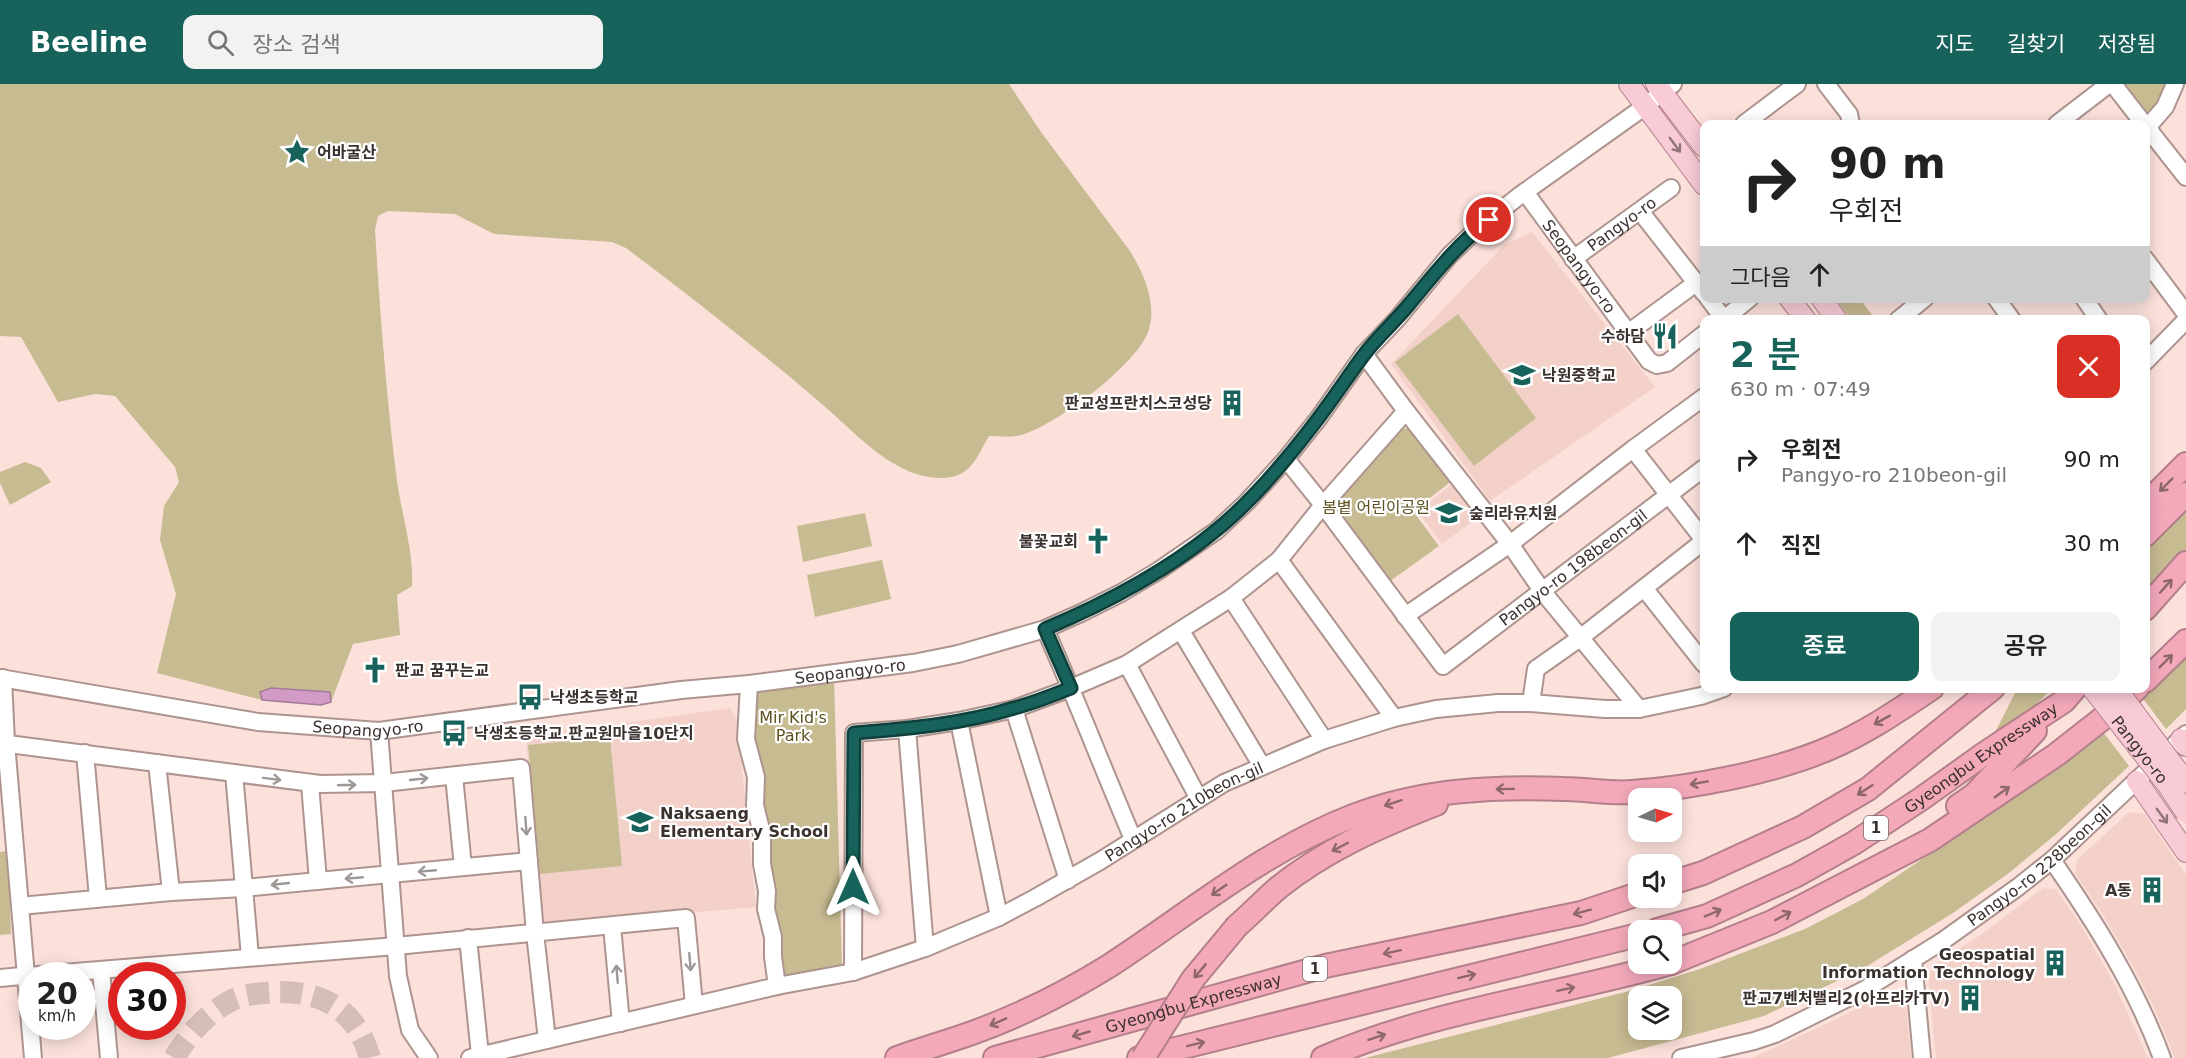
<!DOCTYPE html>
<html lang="ko">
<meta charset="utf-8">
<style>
:root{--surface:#fff;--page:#f2f2f2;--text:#222;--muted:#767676;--accent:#17635b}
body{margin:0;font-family:"DejaVu Sans","Noto Sans KR",sans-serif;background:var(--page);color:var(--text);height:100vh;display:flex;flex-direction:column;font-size:22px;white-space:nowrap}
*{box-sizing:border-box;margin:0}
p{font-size:20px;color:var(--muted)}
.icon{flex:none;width:33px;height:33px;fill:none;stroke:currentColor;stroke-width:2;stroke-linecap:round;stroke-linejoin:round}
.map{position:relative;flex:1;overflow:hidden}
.panel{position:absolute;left:1700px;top:231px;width:450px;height:378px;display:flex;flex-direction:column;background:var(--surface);border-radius:12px;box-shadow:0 3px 15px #0003}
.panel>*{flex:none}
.guide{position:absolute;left:1700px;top:36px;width:450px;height:183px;border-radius:12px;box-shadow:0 3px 15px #0003;background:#fff;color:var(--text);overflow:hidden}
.needle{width:39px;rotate:85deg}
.tools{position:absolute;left:1628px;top:704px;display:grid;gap:12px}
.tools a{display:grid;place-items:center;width:54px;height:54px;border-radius:12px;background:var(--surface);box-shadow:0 3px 15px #0003;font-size:30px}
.speed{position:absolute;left:18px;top:878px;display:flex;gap:12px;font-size:30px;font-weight:700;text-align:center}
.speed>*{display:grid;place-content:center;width:78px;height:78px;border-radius:50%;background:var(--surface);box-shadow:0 3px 15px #0003;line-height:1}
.speed small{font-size:15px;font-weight:400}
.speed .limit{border:9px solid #d22;background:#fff;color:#111}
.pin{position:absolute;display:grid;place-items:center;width:51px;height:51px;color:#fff;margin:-26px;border:3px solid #fff;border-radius:50%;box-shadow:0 2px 6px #0007}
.me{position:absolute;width:66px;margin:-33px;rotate:0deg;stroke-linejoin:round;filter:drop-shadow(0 0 4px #0008)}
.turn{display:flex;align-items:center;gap:21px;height:126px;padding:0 30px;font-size:27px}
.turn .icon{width:78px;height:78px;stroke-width:2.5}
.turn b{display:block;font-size:42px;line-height:51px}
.then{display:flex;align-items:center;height:57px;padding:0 30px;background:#0003;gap:12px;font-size:22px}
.round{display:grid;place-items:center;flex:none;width:63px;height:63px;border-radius:12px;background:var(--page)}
.head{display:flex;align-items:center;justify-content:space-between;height:102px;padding:0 30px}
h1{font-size:36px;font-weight:600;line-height:45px;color:var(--accent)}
.action{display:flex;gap:12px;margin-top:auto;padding:12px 30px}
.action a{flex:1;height:69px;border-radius:12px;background:var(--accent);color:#fff;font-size:24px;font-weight:600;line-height:69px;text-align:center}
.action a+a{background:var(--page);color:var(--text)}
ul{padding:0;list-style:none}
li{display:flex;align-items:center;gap:18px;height:84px;padding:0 30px}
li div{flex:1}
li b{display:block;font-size:22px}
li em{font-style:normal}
header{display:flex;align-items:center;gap:36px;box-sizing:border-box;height:84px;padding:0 30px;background:var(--accent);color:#fff}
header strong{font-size:28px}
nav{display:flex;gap:33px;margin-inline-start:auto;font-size:21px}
.search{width:420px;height:54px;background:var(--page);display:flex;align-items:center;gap:15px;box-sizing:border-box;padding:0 21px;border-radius:12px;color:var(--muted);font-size:22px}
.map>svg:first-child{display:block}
</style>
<header>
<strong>Beeline</strong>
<div class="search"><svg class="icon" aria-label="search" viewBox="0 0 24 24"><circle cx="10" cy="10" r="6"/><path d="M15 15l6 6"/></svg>장소 검색</div>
<nav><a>지도</a><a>길찾기</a><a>저장됨</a></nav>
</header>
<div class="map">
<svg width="2186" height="974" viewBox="0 0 2186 974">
<rect width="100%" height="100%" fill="#fce1db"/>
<!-- built -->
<g fill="#f3d1c9">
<path d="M1532 148 1655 303 1490 417 1391 280 1504 161Z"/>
<path d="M1456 397 1481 431 1442 460 1417 427Z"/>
<path d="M730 624 737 636 756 823 549 841 540 835 526 653Z"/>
<path d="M2129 728 2145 730 2186 791V974H2175L2156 928 2130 877 2103 831 2075 789 2077 776Z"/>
<path d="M2043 804 2056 805 2080 840 2114 899 2148 974H1936L1928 893 1934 881 1979 852Z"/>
<path d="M1893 905 1905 911 1911 974H1752L1841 933Z"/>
</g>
<!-- green -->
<g fill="#c7bb92" fill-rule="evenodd">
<path d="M0 0H1009L1041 48 1130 167C1143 188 1157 219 1149 245 1140 279 1055 342 1021 351 1011 354 999 352 989 352 979 369 972 390 951 393 936 396 914 391 902 384 870 368 844 338 816 315 755 263 691 213 626 164L612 158 494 150 455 130 388 127 378 132 375 146C380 227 386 308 396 389 400 427 414 464 412 502L397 511 400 551 353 560 331 618 321 621 262 616 157 589 176 510 160 456 164 422 179 398 175 383 115 312 95 310 58 318 21 253 0 252Z"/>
<path d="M2120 0H2169L2153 30 2143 29Z"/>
<path d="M1835 215H1860L1875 235H1851Z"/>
<path d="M1458 230 1536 334 1474 382 1395 278Z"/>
<path d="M1413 344 1453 396 1413 427 1439 462 1386 500 1336 430 1332 418 1396 345Z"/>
<path d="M25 378 41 384 51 398 10 421 0 399V388Z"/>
<path d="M2186 380V474L2145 514V421Z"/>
<path d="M865 429 872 462 803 478 797 442Z"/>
<path d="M882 476 891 515 815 533 807 491Z"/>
<path d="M2186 570V625L2166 645 2141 612Z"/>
<path d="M834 593 842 882 791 894 779 887 748 618 758 604Z"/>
<path d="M2017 605H2052L1984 670Z"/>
<path d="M2103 648 2129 682 2055 751 2009 789 1953 829 1864 884 1764 932 1608 974H1365L1633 906 1700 885 1805 845 1863 815 2042 694ZM1638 912H1671V945H1638Z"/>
<path d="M610 653 622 782 540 790 528 661Z"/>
<path d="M8 767 11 850 0 851V768Z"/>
</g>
<!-- water -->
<path fill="#d19bc6" stroke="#a47b98" stroke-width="1.5" d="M271 604 330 608 331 618 321 621 262 616 260 608Z"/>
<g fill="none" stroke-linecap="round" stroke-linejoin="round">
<!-- highway-tunnel -->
<path stroke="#d5beb8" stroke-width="22" stroke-dasharray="22 11" stroke-linecap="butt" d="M174 974C188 951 207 929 232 916 245 910 263 909 277 908 324 907 357 927 370 974"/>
<!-- minor casing -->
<g stroke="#ad948e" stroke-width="20">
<g id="minor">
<path d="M1826 0 1849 30 1851 40"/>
<path d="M2113 0 2144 40"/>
<path d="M1744 40 1797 0"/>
<path d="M2057 40 2109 0"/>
<path d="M2145 41 2186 93"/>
<path d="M2145 46 2165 23 2175 0"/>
<path id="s1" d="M1525 108 1649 277 1657 281 1667 279 1704 250"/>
<path d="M1640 127 1704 209"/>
<path id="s2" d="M1573 175 1671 104"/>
<path d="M2145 175 2186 230"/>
<path d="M1708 214 1724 235"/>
<path d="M1996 214 2012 236"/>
<path d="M2084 214 2099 236"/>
<path d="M1723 236 1750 214"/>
<path d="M1898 236 1925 214"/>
<path d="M1628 249 1696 199"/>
<path d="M1364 270 1406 327 1510 460 1543 508 1639 625"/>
<path d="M2145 278 2186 236"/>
<path d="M1633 365 1704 456"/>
<path id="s3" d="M1286 375 1323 421 1443 582 1704 384"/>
<path d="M1279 476 1394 634"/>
<path d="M1644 504 1704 580"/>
<path d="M1231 514 1324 656"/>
<path d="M1405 532 1510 460 1633 365 1704 313"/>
<path d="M1045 545C1076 614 1103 685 1133 755"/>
<path d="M1181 547 1262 682"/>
<path d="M1127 580 1199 715"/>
<path id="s4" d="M0 594 258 638 379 647 681 606 749 600 913 579 958 570 1045 545 1081 529 1121 509 1158 487 1216 447 1247 418 1286 375 1318 335 1364 270 1398 234 1449 172 1475 147 1519 112 1637 28 1673 0"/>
<path d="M3 594 6 659 33 974"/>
<path d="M749 600 746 655 756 693 755 721 762 750V780L767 807 766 825 773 853V873L777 902"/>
<path d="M1531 619 1536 585 1580 554 1704 457"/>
<path d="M1014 625 1068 796"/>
<path d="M959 637 999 833"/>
<path d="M907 645 925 864"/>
<path d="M379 647 398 892 410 946 429 974"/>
<path d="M0 659 320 700 384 699 521 684 535 849 547 956"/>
<path d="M85 669 98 814"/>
<path d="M157 679 171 808"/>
<path d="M234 689 250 873"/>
<path d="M454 692 463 783"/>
<path d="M310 700 318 797"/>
<path d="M2052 776C2095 838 2136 903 2162 974"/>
<path d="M20 822 171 808 243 804 529 777"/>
<path d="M612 842 621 939"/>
<path d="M468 854 480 971"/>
<path d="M1913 875 1922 974"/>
<path d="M101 886 109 974"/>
<path d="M853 888 854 649 907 645 959 637 1014 625 1071 604 1127 580 1231 514 1279 476 1323 421 1406 327"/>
<path d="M38 891 396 862 686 834 694 921"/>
<path d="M0 894 32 891"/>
<path id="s5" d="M470 974 777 902 853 888 925 864 999 833 1035 814 1100 777 1224 699 1324 656 1394 634 1436 625 1498 619H1531L1605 625H1639L1701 612 1724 604"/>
<path id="s6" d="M1681 974 1754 957 1775 950 1864 906 1944 856 2018 803 2052 776 2186 650"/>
</g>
</g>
<!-- major casing -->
<g stroke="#b37f8a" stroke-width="22">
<g id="major">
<path d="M1629 0 1704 101"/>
<path d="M1656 0 1704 63"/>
<path d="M1789 214 1806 236"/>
<path d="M1821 214 1837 236"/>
<path d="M2181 655 2186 662"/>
<path d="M2137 697 2186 768"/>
</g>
</g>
<!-- highway casing -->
<g stroke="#b37f8a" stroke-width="26">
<g id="highway">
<path d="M2145 421 2186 380"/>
<path d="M2145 451 2186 410"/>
<path d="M2145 525 2186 479"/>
<path d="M2145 597 2186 557"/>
<path d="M1958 722 1974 711 2035 647"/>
<path d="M1671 799 1703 789 1803 743 1868 705 1993 604"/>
<path d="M1237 842C1251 830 1264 816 1278 804 1325 766 1380 742 1436 720"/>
<path id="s7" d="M1657 846 1707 832 1797 791 1854 759 1921 715 1984 670 2064 617 2075 604"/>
<path d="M1671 879 1772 838 1930 756 2056 671 2107 631 2137 604"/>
<path d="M897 974C922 965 947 958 972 949 1019 932 1067 908 1109 882 1189 830 1263 767 1353 732 1421 706 1493 702 1564 705 1587 705 1610 710 1632 708 1691 704 1775 688 1830 664 1866 649 1899 626 1932 604"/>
<path id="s8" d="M995 974 1325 882 1581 829 1638 810"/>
<path d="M1139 974 1638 851"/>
<path d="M1323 974C1434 926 1555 912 1671 879"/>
</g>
</g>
<!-- minor -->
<use href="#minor" stroke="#fff" stroke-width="16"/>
<!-- major -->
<use href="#major" stroke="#f8cbd6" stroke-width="20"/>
<!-- highway -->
<use href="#highway" stroke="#f4a9bb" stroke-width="22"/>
<!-- major-bridge casing -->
<g stroke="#b37f8a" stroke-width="22" stroke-linecap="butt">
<g id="major-bridge">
<path id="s9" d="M2092 604 2166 699 2186 729"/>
<path d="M2116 604 2186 698"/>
</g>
</g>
<!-- highway-bridge casing -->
<g stroke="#b37f8a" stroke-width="26" stroke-linecap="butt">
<path id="highway-bridge" d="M1143 974 1193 895 1237 842"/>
</g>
<!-- major-bridge -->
<use href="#major-bridge" stroke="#f8cbd6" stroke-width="20"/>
<!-- highway-bridge -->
<use href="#highway-bridge" stroke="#f4a9bb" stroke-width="22"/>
</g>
<!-- one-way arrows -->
<defs><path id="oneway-shaft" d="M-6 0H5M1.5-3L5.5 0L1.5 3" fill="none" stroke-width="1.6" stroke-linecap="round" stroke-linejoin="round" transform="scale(1.5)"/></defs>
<g stroke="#90767a">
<use href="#oneway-shaft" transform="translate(1675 61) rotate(54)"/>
<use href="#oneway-shaft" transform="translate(2162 732) rotate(54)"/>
</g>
<g stroke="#8e676d">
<use href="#oneway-shaft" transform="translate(2166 401) rotate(135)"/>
<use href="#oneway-shaft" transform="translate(2166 502) rotate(-48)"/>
<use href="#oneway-shaft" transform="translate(2166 577) rotate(-45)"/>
<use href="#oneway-shaft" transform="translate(1882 636) rotate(151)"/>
<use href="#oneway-shaft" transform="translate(1699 699) rotate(170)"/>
<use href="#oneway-shaft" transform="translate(1505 705) rotate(179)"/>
<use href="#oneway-shaft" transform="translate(1865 706) rotate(147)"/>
<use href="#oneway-shaft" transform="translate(2002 708) rotate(-35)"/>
<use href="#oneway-shaft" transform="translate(1393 719) rotate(162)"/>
<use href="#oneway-shaft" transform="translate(1340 763) rotate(152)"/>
<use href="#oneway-shaft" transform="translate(1219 806) rotate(145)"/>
<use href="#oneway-shaft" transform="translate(1582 828) rotate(165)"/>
<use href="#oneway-shaft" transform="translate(1713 829) rotate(-23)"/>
<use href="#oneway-shaft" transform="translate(1783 832) rotate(-28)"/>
<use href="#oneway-shaft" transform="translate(1392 868) rotate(168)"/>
<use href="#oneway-shaft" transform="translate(1200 887) rotate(130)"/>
<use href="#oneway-shaft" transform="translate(1467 892) rotate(-14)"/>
<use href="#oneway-shaft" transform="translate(1566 905) rotate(-12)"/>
<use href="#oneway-shaft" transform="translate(998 938) rotate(156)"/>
<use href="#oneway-shaft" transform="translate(1081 950) rotate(164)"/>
<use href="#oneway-shaft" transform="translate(1377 953) rotate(-18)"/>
<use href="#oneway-shaft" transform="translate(1196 960) rotate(-14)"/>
</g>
<g stroke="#9d9896">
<use href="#oneway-shaft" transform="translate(272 695) rotate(7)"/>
<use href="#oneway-shaft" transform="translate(419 695) rotate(-6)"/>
<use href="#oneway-shaft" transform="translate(347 701) rotate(-2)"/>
<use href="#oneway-shaft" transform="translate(526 742) rotate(86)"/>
<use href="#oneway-shaft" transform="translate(427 787) rotate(175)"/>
<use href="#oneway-shaft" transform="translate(354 794) rotate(175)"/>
<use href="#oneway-shaft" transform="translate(280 800) rotate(174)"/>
<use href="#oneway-shaft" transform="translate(690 878) rotate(85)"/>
<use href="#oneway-shaft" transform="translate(617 890) rotate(-95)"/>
</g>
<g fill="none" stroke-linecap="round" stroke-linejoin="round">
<!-- route casing -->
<g stroke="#0f403b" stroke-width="15">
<path id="route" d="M853 803 854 649C907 645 963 640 1014 624 1034 619 1053 611 1071 604L1045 545C1104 520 1164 489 1214 448 1249 420 1279 385 1307 349 1327 324 1344 298 1363 272 1377 253 1396 237 1411 218 1436 188 1458 160 1489 136"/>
</g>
<!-- route -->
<use href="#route" stroke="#17635b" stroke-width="10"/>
</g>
<!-- icons -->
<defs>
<g id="sight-bare" transform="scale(2.07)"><path d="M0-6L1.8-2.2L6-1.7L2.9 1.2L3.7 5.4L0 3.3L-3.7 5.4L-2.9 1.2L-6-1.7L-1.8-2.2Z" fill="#17635b" stroke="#fff" stroke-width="2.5" paint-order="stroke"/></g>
<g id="restaurant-bare" transform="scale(2.07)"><path d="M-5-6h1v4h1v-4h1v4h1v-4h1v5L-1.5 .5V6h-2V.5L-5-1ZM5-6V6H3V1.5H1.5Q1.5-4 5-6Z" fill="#17635b" stroke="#fff" stroke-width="2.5" paint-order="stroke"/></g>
<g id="school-bare" transform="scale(2.07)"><path d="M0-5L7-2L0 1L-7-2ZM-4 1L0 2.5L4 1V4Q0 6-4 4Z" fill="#17635b" stroke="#fff" stroke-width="2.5" paint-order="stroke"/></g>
<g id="building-bare" transform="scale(2.07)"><path d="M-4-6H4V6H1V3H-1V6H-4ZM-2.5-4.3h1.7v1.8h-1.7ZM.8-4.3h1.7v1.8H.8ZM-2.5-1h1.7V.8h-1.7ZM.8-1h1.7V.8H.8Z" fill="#17635b" stroke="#fff" stroke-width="2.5" paint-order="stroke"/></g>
<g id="church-bare" transform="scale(2.07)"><path d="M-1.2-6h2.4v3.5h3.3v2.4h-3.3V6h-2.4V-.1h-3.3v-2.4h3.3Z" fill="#17635b" stroke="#fff" stroke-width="2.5" paint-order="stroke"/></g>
<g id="bus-bare" transform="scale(2.07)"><path d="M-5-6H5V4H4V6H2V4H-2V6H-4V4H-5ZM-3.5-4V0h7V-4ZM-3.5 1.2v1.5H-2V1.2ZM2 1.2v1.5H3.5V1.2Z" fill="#17635b" stroke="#fff" stroke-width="2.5" paint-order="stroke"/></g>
</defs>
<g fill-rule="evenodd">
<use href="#sight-bare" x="297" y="68"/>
<use href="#restaurant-bare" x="1665" y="252"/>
<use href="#school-bare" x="1522" y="291"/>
<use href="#building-bare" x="1232" y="319"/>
<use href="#school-bare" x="1449" y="429"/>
<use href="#church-bare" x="1098" y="457"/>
<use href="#church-bare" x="375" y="586"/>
<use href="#bus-bare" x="530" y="613"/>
<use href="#bus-bare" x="454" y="649"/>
<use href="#school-bare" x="640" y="738"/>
<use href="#building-bare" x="2152" y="806"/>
<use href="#building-bare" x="2055" y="879"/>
<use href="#building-bare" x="1970" y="914"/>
</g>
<g text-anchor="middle" stroke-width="4.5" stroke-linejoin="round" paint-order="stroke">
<!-- shield labels -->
<g fill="#fff" stroke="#766f6d" stroke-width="1.5">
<rect x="1864" y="732" width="24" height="24" rx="4.5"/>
<rect x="1303" y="873" width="24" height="24" rx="4.5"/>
</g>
<g font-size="15" font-weight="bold" fill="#3b312e">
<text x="1876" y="749">1</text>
<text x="1315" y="890">1</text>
</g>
<!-- poi labels -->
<g font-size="16" font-weight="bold" fill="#3b312e" stroke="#fff" text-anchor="start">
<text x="317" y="74">어바굴산</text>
<text x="1645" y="258" text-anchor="end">수하담</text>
<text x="1542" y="297">낙원중학교</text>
<text x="1212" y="325" text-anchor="end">판교성프란치스코성당</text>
<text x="1469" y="435">숲리라유치원</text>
<text x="1078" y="463" text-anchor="end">불꽃교회</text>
<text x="395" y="592">판교 꿈꾸는교</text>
<text x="550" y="619">낙생초등학교</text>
<text x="474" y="655">낙생초등학교.판교원마을10단지</text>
<text x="660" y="735">Naksaeng<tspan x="660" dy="18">Elementary School</tspan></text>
<text x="2132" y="812" text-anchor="end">A동</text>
<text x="2035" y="876" text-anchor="end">Geospatial<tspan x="2035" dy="18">Information Technology</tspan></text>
<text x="1950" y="920" text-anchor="end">판교7벤처밸리2(아프리카TV)</text>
</g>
<!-- street labels -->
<g font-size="16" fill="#3b312e" stroke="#fff">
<text dy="6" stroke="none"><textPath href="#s2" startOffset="60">Pangyo-ro</textPath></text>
<text dy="6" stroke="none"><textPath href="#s1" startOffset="92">Seopangyo-ro</textPath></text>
<text dy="6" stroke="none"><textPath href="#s3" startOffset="423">Pangyo-ro 198beon-gil</textPath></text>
<text dy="6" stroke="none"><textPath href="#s4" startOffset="858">Seopangyo-ro</textPath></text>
<text dy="6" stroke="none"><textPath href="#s4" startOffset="372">Seopangyo-ro</textPath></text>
<text dy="6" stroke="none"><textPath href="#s9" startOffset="78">Pangyo-ro</textPath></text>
<text dy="6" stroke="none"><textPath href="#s7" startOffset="369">Gyeongbu Expressway</textPath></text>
<text dy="6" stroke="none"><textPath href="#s5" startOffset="762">Pangyo-ro 210beon-gil</textPath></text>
<text dy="6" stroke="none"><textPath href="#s6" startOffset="412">Pangyo-ro 228beon-gil</textPath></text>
<text dy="6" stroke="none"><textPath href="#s8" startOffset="206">Gyeongbu Expressway</textPath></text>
</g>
<!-- park labels -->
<g font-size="16" fill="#5d501f" stroke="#fff">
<text x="1376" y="429">봄볕 어린이공원</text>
<text x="793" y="639">Mir Kid's<tspan x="793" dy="18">Park</tspan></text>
</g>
</g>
</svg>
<div class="tools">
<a><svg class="needle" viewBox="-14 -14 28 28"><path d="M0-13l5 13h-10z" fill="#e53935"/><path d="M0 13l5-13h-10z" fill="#767676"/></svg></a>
<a><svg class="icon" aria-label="sound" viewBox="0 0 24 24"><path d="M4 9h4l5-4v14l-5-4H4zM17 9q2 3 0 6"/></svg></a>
<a><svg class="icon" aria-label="search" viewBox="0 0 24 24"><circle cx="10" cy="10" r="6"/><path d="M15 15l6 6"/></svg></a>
<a><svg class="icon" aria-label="layers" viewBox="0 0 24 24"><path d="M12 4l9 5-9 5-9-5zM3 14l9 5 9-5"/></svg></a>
</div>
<div class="speed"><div>20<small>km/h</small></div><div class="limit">30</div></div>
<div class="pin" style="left:1489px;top:136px;background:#d93025"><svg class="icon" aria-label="arrive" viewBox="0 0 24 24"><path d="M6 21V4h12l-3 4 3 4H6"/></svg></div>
<svg class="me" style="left:853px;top:803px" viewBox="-20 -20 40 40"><path d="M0-17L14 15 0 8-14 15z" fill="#17635b" stroke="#fff" stroke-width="4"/></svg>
<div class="guide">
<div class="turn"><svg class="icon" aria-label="right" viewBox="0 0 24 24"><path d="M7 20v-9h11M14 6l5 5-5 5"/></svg><div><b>90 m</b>우회전</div></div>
<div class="then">그다음<svg class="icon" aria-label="ahead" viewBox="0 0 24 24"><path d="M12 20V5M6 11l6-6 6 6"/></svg></div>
</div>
<section class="panel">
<div class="head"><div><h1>2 분</h1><p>630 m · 07:49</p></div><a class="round" style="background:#d93025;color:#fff"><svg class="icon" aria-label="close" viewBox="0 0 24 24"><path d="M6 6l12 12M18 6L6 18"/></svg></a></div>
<ul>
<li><svg class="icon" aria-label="right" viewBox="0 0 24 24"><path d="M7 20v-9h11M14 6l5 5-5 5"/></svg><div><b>우회전</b><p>Pangyo-ro 210beon-gil</p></div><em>90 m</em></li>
<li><svg class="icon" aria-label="ahead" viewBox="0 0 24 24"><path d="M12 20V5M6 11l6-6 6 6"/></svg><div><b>직진</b></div><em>30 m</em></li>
</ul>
<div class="action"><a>종료</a><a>공유</a></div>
</section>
</div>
